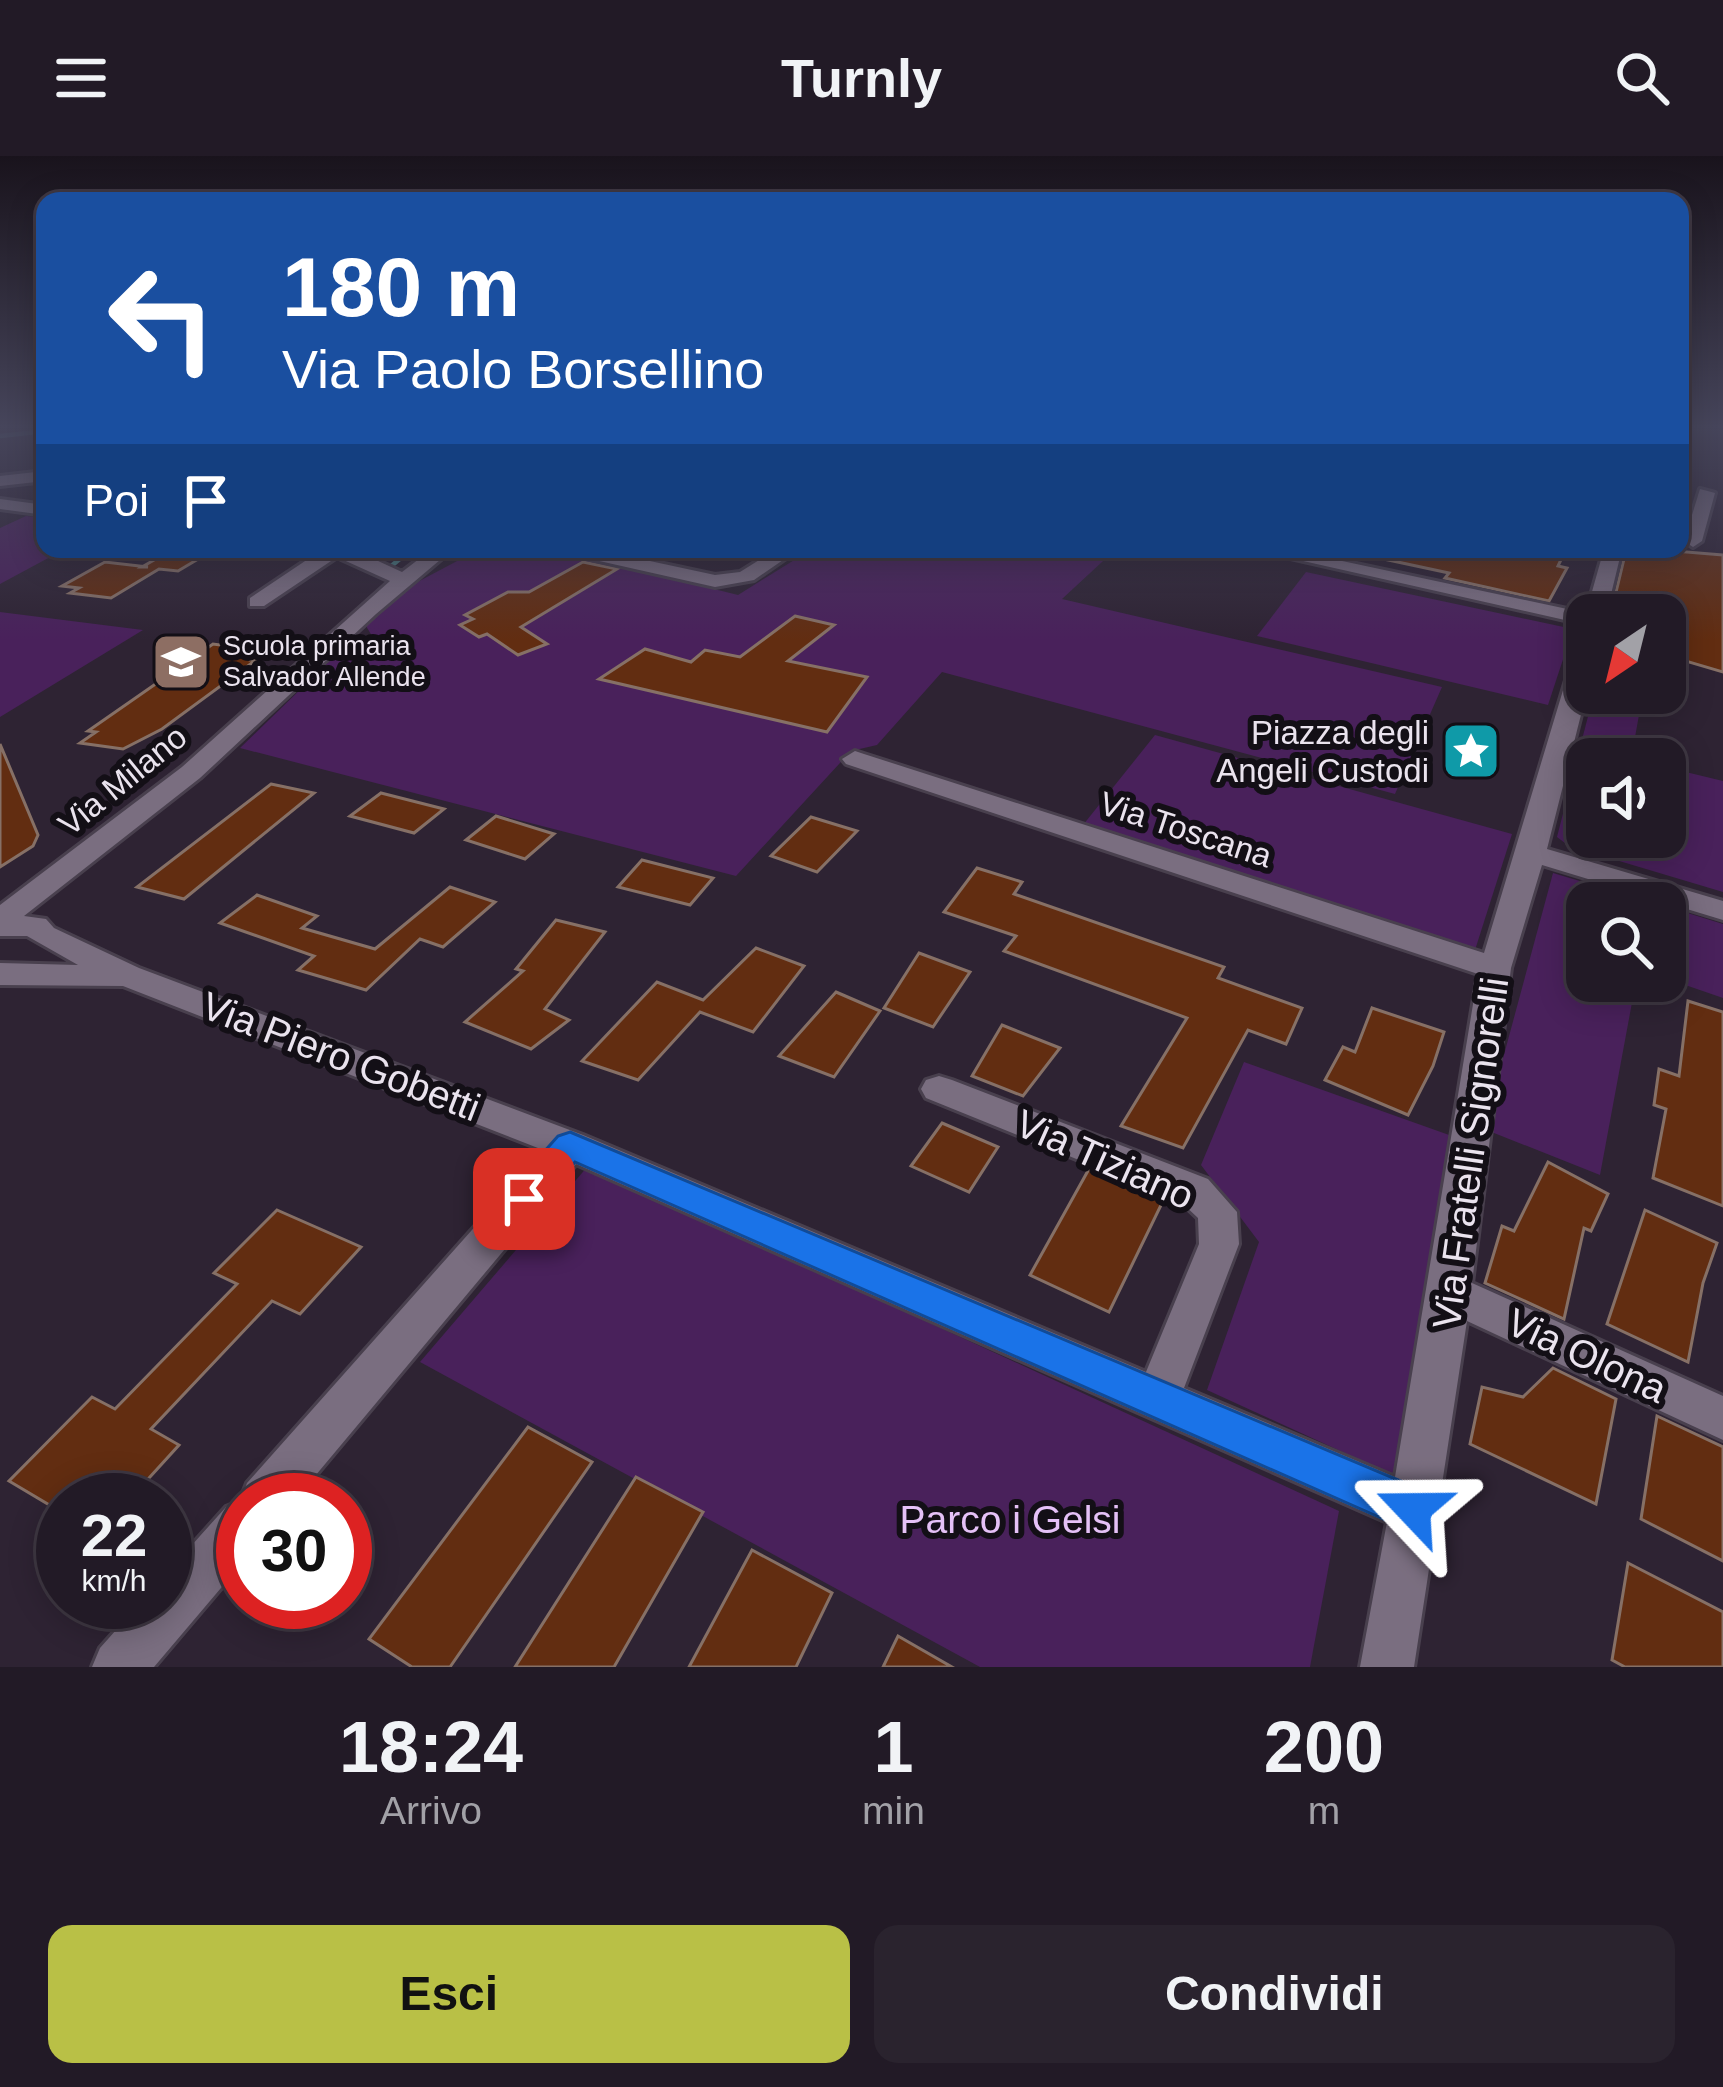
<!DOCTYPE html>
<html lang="it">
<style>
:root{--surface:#221a26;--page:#2a232e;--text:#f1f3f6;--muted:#a2a1a7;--line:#3f3843;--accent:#b9c046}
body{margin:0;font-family:Arial,sans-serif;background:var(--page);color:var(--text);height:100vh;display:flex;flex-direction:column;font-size:45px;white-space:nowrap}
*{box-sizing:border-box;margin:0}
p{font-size:39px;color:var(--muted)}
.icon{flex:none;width:66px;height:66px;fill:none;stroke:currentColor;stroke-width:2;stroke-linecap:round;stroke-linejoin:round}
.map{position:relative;height:1511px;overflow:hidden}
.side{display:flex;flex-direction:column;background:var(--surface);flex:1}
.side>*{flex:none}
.banner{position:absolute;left:36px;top:36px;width:1653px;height:366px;border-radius:24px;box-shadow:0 6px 30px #0003,0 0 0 3px var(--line);background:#1a4fa0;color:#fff;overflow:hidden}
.needle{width:78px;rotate:215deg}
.fabs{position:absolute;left:1566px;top:438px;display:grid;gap:24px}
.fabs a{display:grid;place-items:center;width:120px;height:120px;border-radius:24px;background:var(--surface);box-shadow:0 6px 30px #0003,0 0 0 3px var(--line);font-size:60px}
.speed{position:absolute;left:36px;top:1317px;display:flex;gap:24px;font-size:60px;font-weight:700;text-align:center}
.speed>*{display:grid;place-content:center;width:156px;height:156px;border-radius:50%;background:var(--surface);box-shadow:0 6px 30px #0003,0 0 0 3px var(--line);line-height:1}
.speed small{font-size:30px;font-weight:400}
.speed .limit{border:18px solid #d22;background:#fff;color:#111}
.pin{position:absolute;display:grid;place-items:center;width:102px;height:102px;color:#fff;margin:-51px;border-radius:24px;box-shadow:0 6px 18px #0006}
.me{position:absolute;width:132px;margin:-66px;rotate:293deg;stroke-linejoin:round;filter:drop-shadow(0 0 9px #0008)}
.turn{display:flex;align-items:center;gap:42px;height:252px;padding:0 48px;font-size:54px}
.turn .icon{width:156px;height:156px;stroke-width:2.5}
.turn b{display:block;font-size:84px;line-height:102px}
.then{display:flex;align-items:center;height:114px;padding:0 48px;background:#0003;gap:24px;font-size:45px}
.eta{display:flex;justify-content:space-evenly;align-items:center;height:204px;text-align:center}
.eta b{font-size:72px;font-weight:800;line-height:84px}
.cta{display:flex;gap:24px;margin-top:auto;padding:24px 48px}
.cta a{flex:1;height:138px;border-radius:24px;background:var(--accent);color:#111;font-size:48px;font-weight:800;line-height:138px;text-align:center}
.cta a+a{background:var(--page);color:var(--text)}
header{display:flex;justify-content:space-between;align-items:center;height:156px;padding:0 48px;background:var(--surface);font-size:54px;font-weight:800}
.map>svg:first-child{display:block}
</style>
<header><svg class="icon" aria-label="menu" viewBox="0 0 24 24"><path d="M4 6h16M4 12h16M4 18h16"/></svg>Turnly<svg class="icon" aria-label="search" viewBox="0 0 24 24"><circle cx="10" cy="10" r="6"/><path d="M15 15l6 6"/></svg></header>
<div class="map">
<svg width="1723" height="1511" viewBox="0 0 1723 1511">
<rect width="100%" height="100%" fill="#2e2333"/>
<!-- green -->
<g fill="#49215b">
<path d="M26 360 45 362V393H65L0 428V372Z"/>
<path d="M812 393H1116L1062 443 1442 531 1395 638 942 516 877 589 851 595 736 720 240 592 344 491 372 480 366 470 393 439 476 395 582 400 738 439Z"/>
<path d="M1306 416 1573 473 1548 549 1257 480Z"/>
<path d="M0 456 143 474 0 561Z"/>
<path d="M1594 537H1657L1688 545 1643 537 1631 603H1587V681H1665V611L1723 625V736L1569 690 1557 681Z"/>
<path d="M1155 579 1512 678 1475 794 1083 669Z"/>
<path d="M1553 717 1653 747H1587V825H1636L1600 1019 1484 973Z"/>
<path d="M1665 750 1723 768V842L1665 822Z"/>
<path d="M1244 906 1466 985 1395 1320 1207 1234 1259 1086 1201 1009Z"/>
<path d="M588 1010 1339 1355 1310 1511H980L420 1206Z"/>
</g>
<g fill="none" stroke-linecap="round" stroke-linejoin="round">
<!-- stream -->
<g stroke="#4a7c81" stroke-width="4.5">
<path d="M0 280 45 275"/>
<path d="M390 411 412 393"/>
</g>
</g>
<!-- building -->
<g fill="#622d11" stroke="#867066" stroke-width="3">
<path d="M173 393H215L178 415 159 413 111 442 70 437 79 432 62 430 105 406 148 411H142Z"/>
<path d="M1380 393H1566L1558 410 1567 412 1549 445 1445 422 1449 417 1379 402Z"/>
<path d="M1650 393 1723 399V516L1665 499V459L1611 457 1624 403H1648Z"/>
<path d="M583 406 617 413 521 471 547 488 518 499 487 478 479 481 460 469 473 463 465 459 508 436H529Z"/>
<path d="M795 460 834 469 788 505 867 521 827 576 599 523 645 493 691 506 705 494 740 501Z"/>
<path d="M232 481 270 486 252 504H256L162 573 123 593 80 587 96 576 88 575 213 488 220 489Z"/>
<path d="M0 588 38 679 33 690 0 711Z"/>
<path d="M271 628 314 637 184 743 137 731Z"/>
<path d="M381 637 444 653 414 677 350 660Z"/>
<path d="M496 660 554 678 525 703 466 684Z"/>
<path d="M811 661 857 675 817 716 771 700Z"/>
<path d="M642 704 713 722 690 749 618 731Z"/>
<path d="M977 712 1022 726 1014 738 1224 811 1218 822 1302 852 1286 888 1248 874 1183 992 1121 970 1187 862 1004 795 1016 780 944 756Z"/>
<path d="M450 731 495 746 443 791 420 783 366 834 298 814 314 800 220 767 257 739 317 760 302 772 375 793Z"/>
<path d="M556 764 605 776 545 853 569 864 531 893 465 866 523 815 516 813Z"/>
<path d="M756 792 804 810 753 876 700 856 638 924 582 905 657 826 703 844Z"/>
<path d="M919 797 970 816 933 871 884 852Z"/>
<path d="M836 836 880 855 834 921 779 900Z"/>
<path d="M1688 845 1723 856V1050L1653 1022 1666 953 1654 949 1659 913 1679 920Z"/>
<path d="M1372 852 1444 876 1433 910 1408 959 1325 924 1343 891 1355 896Z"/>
<path d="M1002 869 1060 892 1023 940 972 920Z"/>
<path d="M942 967 998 991 969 1036 911 1010Z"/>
<path d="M1548 1006 1608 1038 1591 1075 1584 1072 1564 1163 1485 1127 1502 1070 1514 1075Z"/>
<path d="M1089 1013 1164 1043 1109 1156 1030 1119Z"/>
<path d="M277 1054 361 1091 300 1158 272 1145 151 1273 179 1289 129 1344H63V1357L9 1325 92 1241 115 1253 237 1128 214 1117Z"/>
<path d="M1645 1054 1717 1087 1703 1127 1688 1206 1607 1168Z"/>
<path d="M1553 1212 1616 1243 1596 1348 1470 1288 1482 1231 1523 1241Z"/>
<path d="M1657 1260 1723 1291V1405L1641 1363Z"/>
<path d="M528 1271 592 1306 450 1511H412L369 1483Z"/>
<path d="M636 1321 703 1356 614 1511H515Z"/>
<path d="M752 1394 832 1437 796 1511H689Z"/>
<path d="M1628 1407 1723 1456V1511H1625L1612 1504Z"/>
<path d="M898 1480 952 1511H883Z"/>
</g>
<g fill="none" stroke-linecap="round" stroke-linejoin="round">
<!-- minor casing -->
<g stroke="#49404e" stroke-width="6">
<g id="minor">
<path d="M45 315V325L0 330V320Z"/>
<path d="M1700 333 1715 337 1702 385 1693 391 1684 385Z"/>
<path d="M0 343 45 349V359L0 353Z"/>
<path d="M323 393H352L402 416 432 393H453L376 458 200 622 24 760 46 763 54 772 139 812 583 979 1146 1216 1199 1088 1198 1062 1180 1045 926 942 921 933 926 924 939 920 952 924 1208 1023 1237 1056 1239 1088 1184 1232 1395 1321 1478 818 846 608 842 603 855 595 864 598 1484 797 1576 491 1587 484V535L1547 693 1723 745V764L1542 709 1511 812 1472 1127 1723 1240V1284L1467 1165 1414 1511H1360L1387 1366 576 1008 295 1344H243V1406L154 1511H92L100 1492 141 1446H165V1419L226 1351 240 1345 247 1327 543 994 123 830 0 829V807L78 809 27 780H0V749L182 611 390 425 337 401 264 450H250V442Z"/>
<path d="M546 393H594L715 419 740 416 777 393H799L754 424 715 431Z"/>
<path d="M1250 393H1286L1586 457 1604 393H1622L1606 459H1587V469Z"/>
</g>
</g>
<!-- minor -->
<use href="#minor" fill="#7a6e80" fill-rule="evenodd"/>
</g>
<!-- sky -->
<linearGradient id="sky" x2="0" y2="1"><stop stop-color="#19131c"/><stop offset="0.56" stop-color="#46455b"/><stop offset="1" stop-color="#46455b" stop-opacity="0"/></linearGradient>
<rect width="1723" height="484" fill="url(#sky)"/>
<!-- route -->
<path fill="#1a73e8" stroke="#114b97" stroke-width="3" d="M570 976 1429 1337 1435 1353 1429 1369 1413 1375 1397 1369 575 1006C558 1026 540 1063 511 1053L506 1043 511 1033 558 980Z"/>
<!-- icons -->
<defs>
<g id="school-square" transform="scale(3)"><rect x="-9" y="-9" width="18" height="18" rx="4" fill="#8d6e63" stroke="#130f16"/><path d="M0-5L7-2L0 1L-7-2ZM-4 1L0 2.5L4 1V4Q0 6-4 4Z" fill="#fff"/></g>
<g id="sight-square" transform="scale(3)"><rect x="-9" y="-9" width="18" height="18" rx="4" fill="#0f9aa8" stroke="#130f16"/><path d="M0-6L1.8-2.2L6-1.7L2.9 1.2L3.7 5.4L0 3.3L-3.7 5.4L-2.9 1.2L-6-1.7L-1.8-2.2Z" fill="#fff"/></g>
</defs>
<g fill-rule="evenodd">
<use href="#school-square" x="181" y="506"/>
<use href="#sight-square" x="1471" y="595"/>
</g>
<g text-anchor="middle" stroke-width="12" stroke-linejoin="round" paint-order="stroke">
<!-- far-poi labels -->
<g font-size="27" fill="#eae3ee" stroke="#130f16" text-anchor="start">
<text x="223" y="499">Scuola primaria<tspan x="223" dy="31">Salvador Allende</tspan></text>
</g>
<!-- poi labels -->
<g font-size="33" fill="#eae3ee" stroke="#130f16" text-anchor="end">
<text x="1429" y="588">Piazza degli<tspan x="1429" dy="38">Angeli Custodi</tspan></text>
</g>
<!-- street labels -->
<g font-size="33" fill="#eae3ee" stroke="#130f16">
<text transform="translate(122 624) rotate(-39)" y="12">Via Milano</text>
<text transform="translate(1186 673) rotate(18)" y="12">Via Toscana</text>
</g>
<!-- near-street labels -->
<g font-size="39" fill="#eae3ee" stroke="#130f16">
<text transform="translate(341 900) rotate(21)" y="14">Via Piero Gobetti</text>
<text transform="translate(1470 997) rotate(-82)" y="14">Via Fratelli Signorelli</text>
<text transform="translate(1105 1003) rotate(24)" y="14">Via Tiziano</text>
<text transform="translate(1587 1199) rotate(25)" y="14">Via Olona</text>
</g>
<!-- near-park labels -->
<g font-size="39" fill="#e5c1f7" stroke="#130f16">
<text x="1010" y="1377">Parco i Gelsi</text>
</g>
</g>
</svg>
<div class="fabs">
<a><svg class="needle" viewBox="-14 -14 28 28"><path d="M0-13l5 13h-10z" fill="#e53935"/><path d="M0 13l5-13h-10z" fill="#a2a1a7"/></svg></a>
<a><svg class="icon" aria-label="sound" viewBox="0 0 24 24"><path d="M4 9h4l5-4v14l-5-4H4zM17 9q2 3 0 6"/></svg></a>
<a><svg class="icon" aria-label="search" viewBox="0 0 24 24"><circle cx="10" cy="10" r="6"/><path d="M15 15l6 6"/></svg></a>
</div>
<div class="speed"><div>22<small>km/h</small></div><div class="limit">30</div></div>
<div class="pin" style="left:524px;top:1043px;background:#d93025"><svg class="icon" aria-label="arrive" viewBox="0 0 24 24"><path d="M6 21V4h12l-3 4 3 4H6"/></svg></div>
<svg class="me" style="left:1413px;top:1353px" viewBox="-20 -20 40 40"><path d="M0-17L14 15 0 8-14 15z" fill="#1a73e8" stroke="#fff" stroke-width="4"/></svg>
<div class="banner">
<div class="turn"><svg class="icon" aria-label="left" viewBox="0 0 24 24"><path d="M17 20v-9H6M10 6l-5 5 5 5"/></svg><div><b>180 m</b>Via Paolo Borsellino</div></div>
<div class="then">Poi<svg class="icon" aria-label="arrive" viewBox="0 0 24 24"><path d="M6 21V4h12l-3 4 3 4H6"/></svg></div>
</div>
</div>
<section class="side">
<div class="eta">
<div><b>18:24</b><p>Arrivo</p></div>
<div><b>1</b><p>min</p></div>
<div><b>200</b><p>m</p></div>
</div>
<div class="cta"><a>Esci</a><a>Condividi</a></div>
</section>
